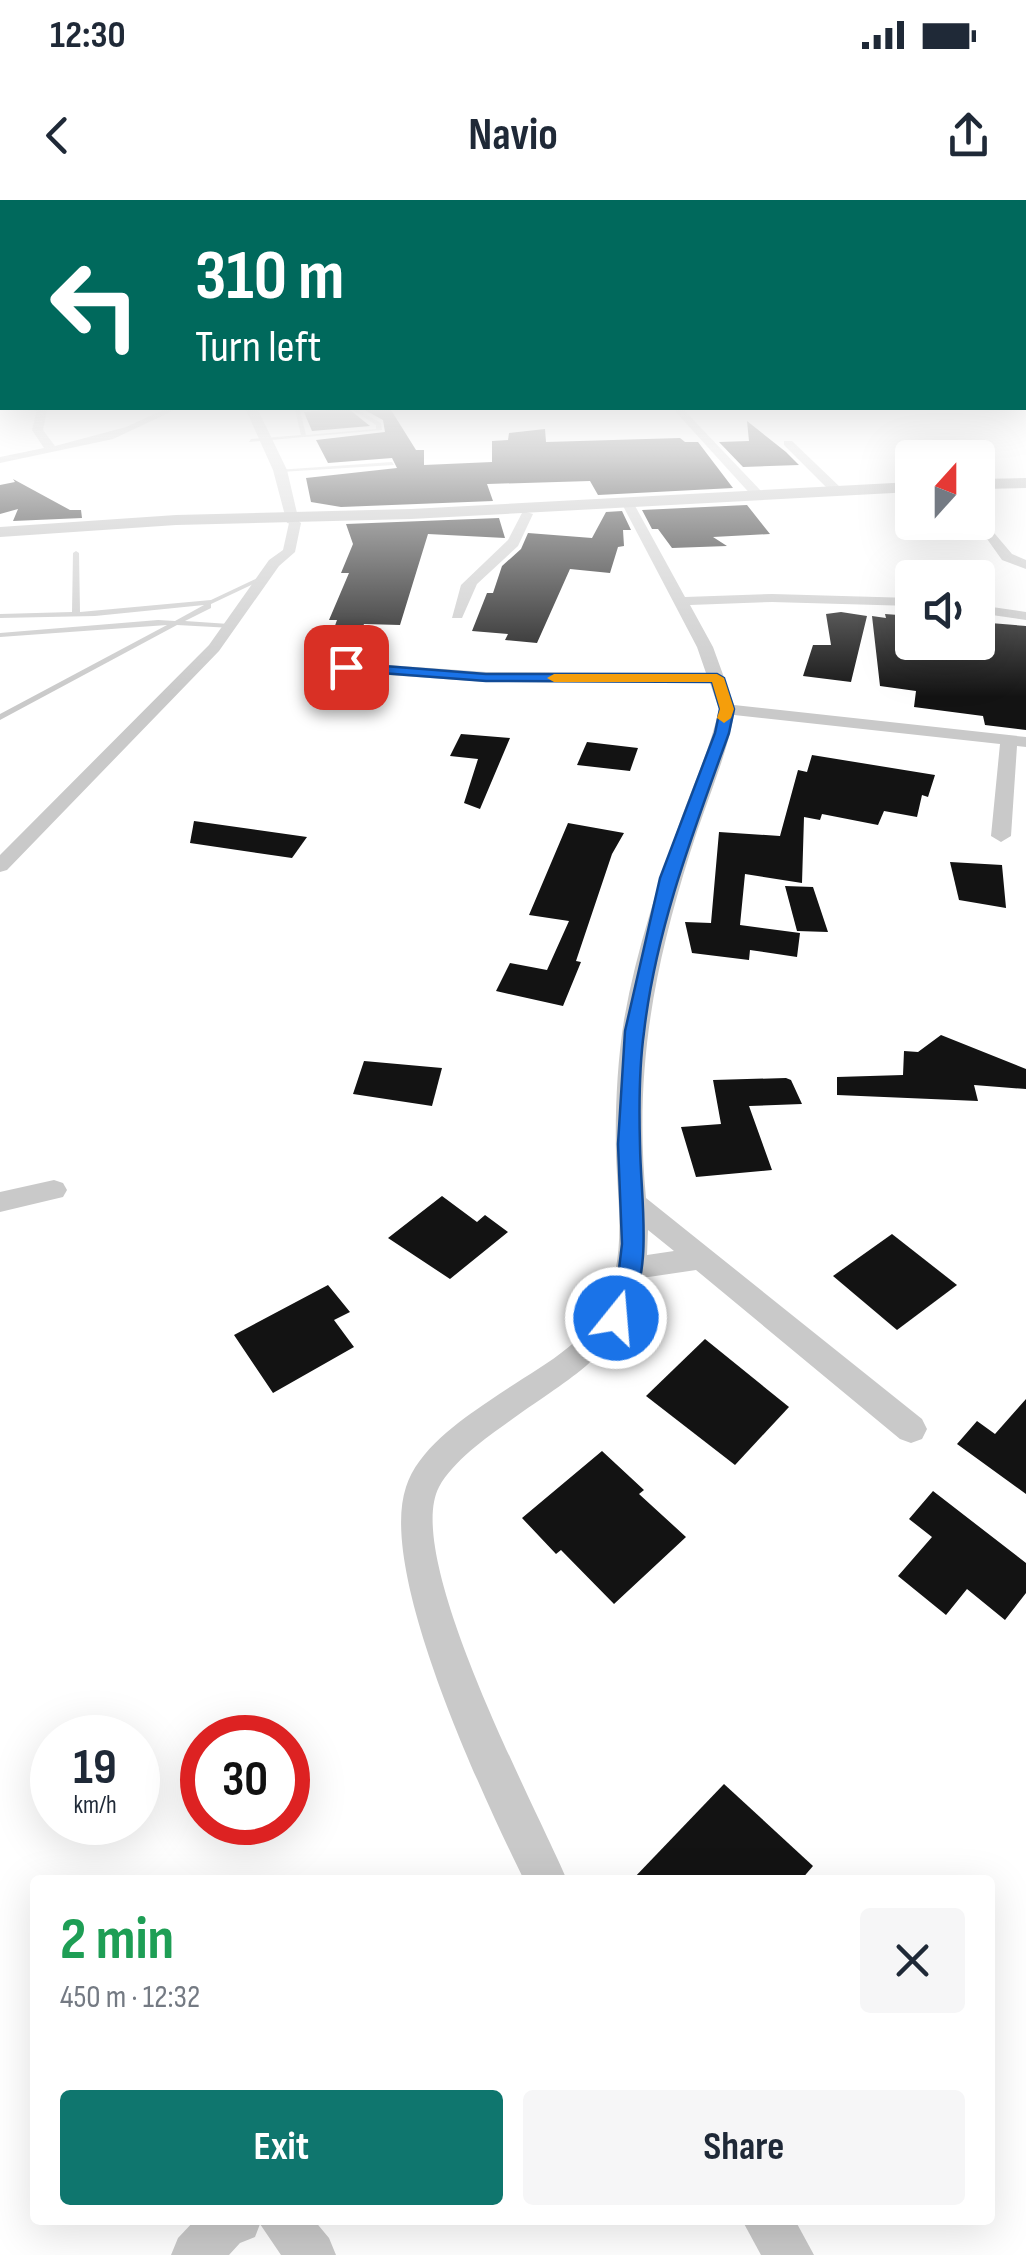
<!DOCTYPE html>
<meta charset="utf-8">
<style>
:root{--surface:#fff;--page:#f6f6f7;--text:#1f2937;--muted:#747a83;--accent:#0f766e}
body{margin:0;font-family:"Sofia Sans Condensed",sans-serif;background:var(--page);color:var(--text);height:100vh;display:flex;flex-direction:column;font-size:38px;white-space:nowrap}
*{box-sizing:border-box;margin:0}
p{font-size:32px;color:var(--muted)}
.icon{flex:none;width:55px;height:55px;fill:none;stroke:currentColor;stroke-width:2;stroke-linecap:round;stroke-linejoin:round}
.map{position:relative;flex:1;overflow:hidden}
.drawer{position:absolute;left:30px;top:1675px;width:965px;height:350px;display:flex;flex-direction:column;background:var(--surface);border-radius:10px;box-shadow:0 10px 40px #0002}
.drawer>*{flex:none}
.banner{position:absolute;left:0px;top:0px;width:1028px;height:210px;box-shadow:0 10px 40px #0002;background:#00695c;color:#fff;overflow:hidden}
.needle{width:65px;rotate:21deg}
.fabs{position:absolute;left:895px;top:240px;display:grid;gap:20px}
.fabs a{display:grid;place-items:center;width:100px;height:100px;border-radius:10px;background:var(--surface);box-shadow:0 10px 40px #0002;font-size:50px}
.speed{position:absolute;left:30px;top:1515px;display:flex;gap:20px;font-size:50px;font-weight:700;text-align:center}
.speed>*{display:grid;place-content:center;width:130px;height:130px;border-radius:50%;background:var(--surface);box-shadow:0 10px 40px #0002;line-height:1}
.speed small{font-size:25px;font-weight:400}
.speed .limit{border:15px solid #d22;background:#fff;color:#111}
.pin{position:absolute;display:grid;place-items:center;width:85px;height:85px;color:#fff;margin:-42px;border-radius:20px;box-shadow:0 5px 15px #0006}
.me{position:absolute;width:110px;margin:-55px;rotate:17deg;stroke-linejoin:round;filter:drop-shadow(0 0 8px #0008)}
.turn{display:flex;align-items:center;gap:35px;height:210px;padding:0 30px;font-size:45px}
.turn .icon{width:130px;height:130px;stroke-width:2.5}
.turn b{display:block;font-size:70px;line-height:85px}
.round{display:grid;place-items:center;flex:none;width:105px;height:105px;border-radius:10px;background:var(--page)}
.overview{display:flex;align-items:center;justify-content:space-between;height:170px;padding:0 30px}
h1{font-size:60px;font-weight:700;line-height:75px;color:#1e9e55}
.primary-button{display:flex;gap:20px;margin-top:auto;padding:20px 30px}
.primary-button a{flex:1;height:115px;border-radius:10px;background:var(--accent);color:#fff;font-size:40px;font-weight:700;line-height:115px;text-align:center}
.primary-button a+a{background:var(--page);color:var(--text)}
.status{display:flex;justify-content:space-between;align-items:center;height:70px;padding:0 50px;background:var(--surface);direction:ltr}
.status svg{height:28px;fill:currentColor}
header{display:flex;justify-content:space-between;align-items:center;height:130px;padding:0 30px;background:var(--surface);font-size:45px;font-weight:700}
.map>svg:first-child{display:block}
</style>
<div class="status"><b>12:30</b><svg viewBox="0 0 49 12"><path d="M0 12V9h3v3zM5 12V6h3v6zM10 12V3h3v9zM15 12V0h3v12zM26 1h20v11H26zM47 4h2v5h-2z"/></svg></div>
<header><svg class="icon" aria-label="back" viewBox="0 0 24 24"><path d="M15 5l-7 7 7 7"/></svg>Navio<svg class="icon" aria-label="share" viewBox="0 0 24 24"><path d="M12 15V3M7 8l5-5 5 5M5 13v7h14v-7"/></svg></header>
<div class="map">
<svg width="1026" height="2055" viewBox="0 0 1026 2055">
<rect width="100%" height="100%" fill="#fff"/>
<!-- building -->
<g fill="#131313">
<path d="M329 210H350L370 226 312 231 304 212Z"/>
<path d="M365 210H391L416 250H424V265L492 262V241L508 240 509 233 545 229 546 242 680 238 685 242H698L733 288 598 295 590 281 487 284 493 301 341 307 311 302 306 278 397 268 392 258 328 263 316 240 385 232 383 220Z"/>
<path d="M747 221 786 252 799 265 743 267 719 242 749 241Z"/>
<path d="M13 279 70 310H81L82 318 13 321 18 309 0 314V285L15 282Z"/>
<path d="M747 305 770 334 713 337 727 346 672 348 658 329H652L642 310Z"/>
<path d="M622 311 631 330H623L624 346 618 347 610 373 570 369 537 443 505 440 508 434 472 431 487 393H493L502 366 521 349 528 333 592 338 606 312Z"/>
<path d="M499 318 505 338 428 334 400 425 364 424 360 435 332 434 337 420H329L349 373H341L353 344 346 324Z"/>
<path d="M841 412 867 416 851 482 803 476 813 445H831L826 414Z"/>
<path d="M885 414 912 416V445L978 455V422L1026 426V530L985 525 983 516 914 507 916 491 880 486 872 416 886 418Z"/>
<path d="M461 534 510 538 480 609 464 603 478 559 450 556Z"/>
<path d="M587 542 638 548 630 571 577 565Z"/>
<path d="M812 555 935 575 928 597 922 595 917 617 884 611 878 625 822 614 820 620 804 617 802 683 745 674 740 725 800 733 797 757 750 750 749 760 692 753 685 722 711 723 719 632 780 636 798 570 807 572Z"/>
<path d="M194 621 307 637 292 658 190 643Z"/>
<path d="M568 623 624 633 612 654 576 761 581 762 563 806 496 791 510 763 547 770 569 721 529 715Z"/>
<path d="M950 662 1002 665 1006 708 959 700Z"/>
<path d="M785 686 813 687 828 732 797 731Z"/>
<path d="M941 835 1026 869V889L974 885 978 901 837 895V877L903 875 904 851 918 852Z"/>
<path d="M364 861 442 868 432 906 353 894Z"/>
<path d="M786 878 791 880 802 904 749 906 772 970 696 977 681 927 721 924 713 880Z"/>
<path d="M442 996 477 1022 485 1015 508 1032 450 1079 388 1038Z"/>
<path d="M892 1034 957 1085 897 1130 833 1076Z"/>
<path d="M328 1085 350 1112 334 1120 354 1147 273 1193 234 1135Z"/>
<path d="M705 1139 789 1207 735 1265 646 1196Z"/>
<path d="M1026 1199V1294L957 1244 977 1221 995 1234Z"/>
<path d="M602 1251 644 1290 639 1294 686 1337 614 1404 561 1350 556 1354 522 1318Z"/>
<path d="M933 1291 1026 1363V1393L1005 1420 967 1389 946 1415 898 1376 932 1337 909 1319Z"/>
<path d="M724 1584 813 1666 801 1680H632Z"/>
</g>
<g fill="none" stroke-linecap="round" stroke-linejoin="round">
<!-- service -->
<g fill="#c9c9c9" fill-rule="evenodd">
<path d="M295 210H300L306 235 376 229V225L353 210H358L381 223 382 230 249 242 251 239 301 235Z"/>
<path d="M392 262 394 265 280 272 277 270Z"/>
<path d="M76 351 79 353 80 412 211 400 264 375 270 376 211 404V408L185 421 229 424H232V428L177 425 0 520V514L167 425 0 437V433L158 420 175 421 204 405 95 416 0 418V414L72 412 73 353Z"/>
</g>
<!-- minor -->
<g fill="#c9c9c9" fill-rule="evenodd">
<path d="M37 210H47L43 230 55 246 126 227 163 210H175L113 239 0 263V257L44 248 32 230Z"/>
<path d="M674 210H684L762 292V298H754Z"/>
<path d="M784 241H792L841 288V294H833L784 245Z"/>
<path d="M628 300 634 304 685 397 772 394 912 398V406L772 402 690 405 713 447 734 505 1026 537V547L1017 546 1011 636 1001 642 991 636 1000 544 734 515C725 562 704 607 690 653 653 771 634 873 646 998L922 1219 927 1229 922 1239 911 1243 900 1239 696 1070 642 1078C621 1152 576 1174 518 1215 492 1234 455 1258 439 1287 402 1357 536 1607 567 1680H524C484 1598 377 1373 406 1287 418 1250 458 1222 489 1201 532 1170 591 1146 610 1091 625 1046 618 1003 616 956 615 912 617 864 624 820 636 751 659 682 682 616 695 581 711 546 719 509L710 483 486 482 346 472 338 467 346 462 486 472 706 473 697 447 622 304ZM648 1030 674 1051 647 1055Z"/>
<path d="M523 311 533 314 518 346 477 384 462 418H452L461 385 508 340Z"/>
<path d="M978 314 1012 354 1026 360V369L1002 360 975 322Z"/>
<path d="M295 319 301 323 295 352 279 366 219 451 7 670 0 672V655L209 445 269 360 283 350 289 323Z"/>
<path d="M978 405 1026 412V420L978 413Z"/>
<path d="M54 980 63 983 67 990 63 997 0 1012V992Z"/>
<path d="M195 2020H314L329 2038 336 2055H281L260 2024 255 2037 240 2043 229 2055H171L178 2038Z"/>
<path d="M742 2020H795L814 2055H761Z"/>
</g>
<!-- tertiary -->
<path fill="#c9c9c9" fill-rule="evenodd" d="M246 210H258L287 270 300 326 287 323 273 270Z"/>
<!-- secondary -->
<g fill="#b6b6b6" fill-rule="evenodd">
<path d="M1026 278V288L978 289V279Z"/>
<path d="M912 282V292L411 319 176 325 0 337V327L176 315 411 309Z"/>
</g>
</g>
<!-- sky -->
<linearGradient id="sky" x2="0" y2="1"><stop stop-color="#99c4ea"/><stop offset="0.42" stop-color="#fff"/><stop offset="1" stop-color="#fff" stop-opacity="0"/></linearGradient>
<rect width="1026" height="497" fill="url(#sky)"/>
<!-- route -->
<path fill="#1a73e8" stroke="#114b97" stroke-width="2.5" d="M346 463 486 474H717L724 478 734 509 729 533C694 630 656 728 644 832 639 868 639 909 640 945 641 1007 654 1067 625 1125H607L604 1118 619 1069 622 1044 618 944 625 831 660 678 715 533 720 509 712 482 486 481 342 470 340 467Z"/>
<!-- slow -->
<path fill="#f59e0b" d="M717 474 724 478 734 509 731 518 724 523 717 518 720 509 712 482H554L547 478 554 474Z"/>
</svg>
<div class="fabs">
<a><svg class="needle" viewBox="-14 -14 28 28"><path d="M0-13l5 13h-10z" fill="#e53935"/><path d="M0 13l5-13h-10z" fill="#747a83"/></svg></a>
<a><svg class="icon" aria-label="sound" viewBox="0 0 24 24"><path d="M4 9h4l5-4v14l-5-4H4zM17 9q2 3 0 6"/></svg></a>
</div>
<div class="speed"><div>19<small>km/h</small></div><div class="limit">30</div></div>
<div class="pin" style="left:346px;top:467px;background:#d93025"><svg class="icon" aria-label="arrive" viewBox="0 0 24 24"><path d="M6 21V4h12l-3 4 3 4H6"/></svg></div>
<svg class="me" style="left:616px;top:1118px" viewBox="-20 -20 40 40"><circle r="17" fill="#1a73e8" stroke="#fff" stroke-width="3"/><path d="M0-11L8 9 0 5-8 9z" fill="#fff"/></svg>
<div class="banner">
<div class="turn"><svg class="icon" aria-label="left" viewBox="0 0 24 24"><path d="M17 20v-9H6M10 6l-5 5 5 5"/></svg><div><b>310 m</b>Turn left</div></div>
</div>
<section class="drawer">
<div class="overview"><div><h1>2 min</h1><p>450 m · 12:32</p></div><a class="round"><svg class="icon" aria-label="close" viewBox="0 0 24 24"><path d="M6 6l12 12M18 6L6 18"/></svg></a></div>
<div class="primary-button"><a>Exit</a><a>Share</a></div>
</section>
</div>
